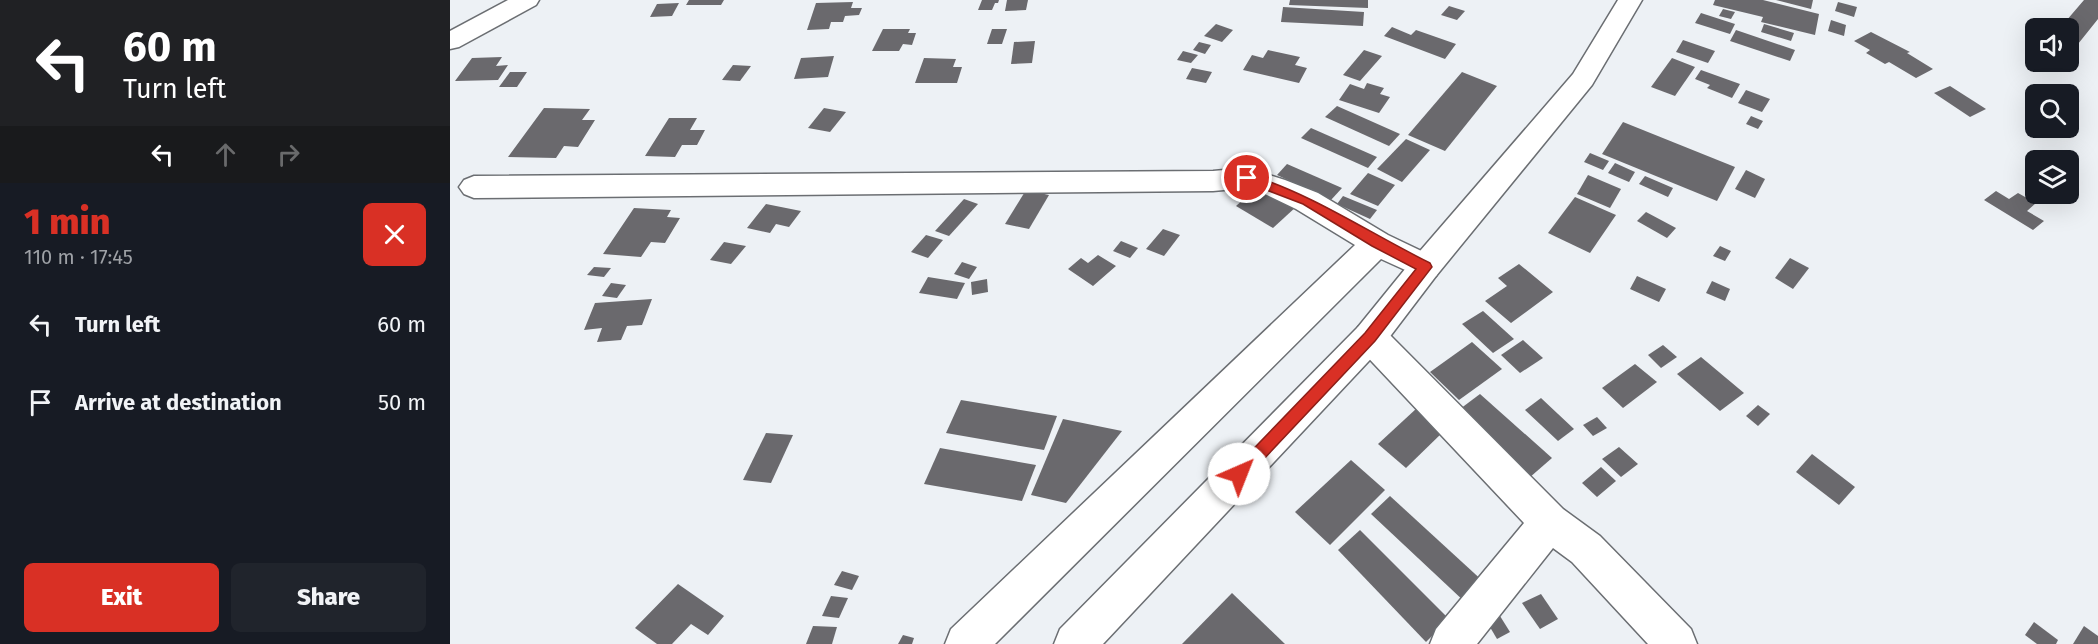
<!DOCTYPE html>
<meta charset="utf-8">
<style>
:root{--surface:#171b24;--page:#20242c;--text:#f1f3f6;--muted:#9ea1a6;--accent:#d93025}
body{margin:0;font-family:"Fira Sans",sans-serif;background:var(--page);color:var(--text);height:100vh;display:flex;flex-direction:column;font-size:22px;white-space:nowrap}
*{box-sizing:border-box;margin:0}
p{font-size:20px;color:var(--muted)}
.icon{flex:none;width:33px;height:33px;fill:none;stroke:currentColor;stroke-width:2;stroke-linecap:round;stroke-linejoin:round}
.map{position:relative;flex:1;overflow:hidden}
.details{display:flex;flex-direction:column;background:var(--surface);width:450px}
.details>*{flex:none}
.top-card{background:#202124;color:#fff;overflow:hidden}
.buttons{position:absolute;left:1575px;top:18px;display:grid;gap:12px}
.buttons a{display:grid;place-items:center;width:54px;height:54px;border-radius:9px;background:var(--surface);box-shadow:0 6px 24px #0002;font-size:30px}
.pin{position:absolute;display:grid;place-items:center;width:51px;height:51px;color:#fff;margin:-26px;border:3px solid #fff;border-radius:50%;box-shadow:0 2px 6px #0007}
.me{position:absolute;width:66px;margin:-33px;rotate:44deg;stroke-linejoin:round;filter:drop-shadow(0 0 4px #0008)}
.turn{display:flex;align-items:center;gap:21px;height:126px;padding:0 24px;font-size:27px}
.turn .icon{width:78px;height:78px;stroke-width:2.5}
.turn b{display:block;font-size:42px;line-height:51px}
.lanes{display:flex;align-items:center;height:57px;padding:0 24px;background:#0003;justify-content:center;gap:30px;direction:ltr}
.lanes .off{opacity:.35}
.round{display:grid;place-items:center;flex:none;width:63px;height:63px;border-radius:9px;background:var(--page)}
.overview{display:flex;align-items:center;justify-content:space-between;height:102px;padding:0 24px}
h1{font-size:36px;font-weight:800;line-height:45px;color:var(--accent)}
.primary-button{display:flex;gap:12px;margin-top:auto;padding:12px 24px}
.primary-button a{flex:1;height:69px;border-radius:9px;background:var(--accent);color:#fff;font-size:24px;font-weight:800;line-height:69px;text-align:center}
.primary-button a+a{background:var(--page);color:var(--text)}
ul{padding:0;list-style:none}
li{display:flex;align-items:center;gap:18px;height:78px;padding:0 24px}
li div{flex:1}
li b{display:block;font-size:22px}
li em{font-style:normal}
main{display:flex;flex:1;min-height:0}
.map>svg:first-child{display:block}
</style>
<main>
<section class="details">
<div class="top-card">
<div class="turn"><svg class="icon" aria-label="left" viewBox="0 0 24 24"><path d="M17 20v-9H6M10 6l-5 5 5 5"/></svg><div><b>60 m</b>Turn left</div></div>
<div class="lanes"><svg class="icon" aria-label="left" viewBox="0 0 24 24"><path d="M17 20v-9H6M10 6l-5 5 5 5"/></svg><svg class="icon off" aria-label="ahead" viewBox="0 0 24 24"><path d="M12 20V5M6 11l6-6 6 6"/></svg><svg class="icon off" aria-label="right" viewBox="0 0 24 24"><path d="M7 20v-9h11M14 6l5 5-5 5"/></svg></div>
</div>
<div class="overview"><div><h1>1 min</h1><p>110 m · 17:45</p></div><a class="round" style="background:#d93025;color:#fff"><svg class="icon" aria-label="close" viewBox="0 0 24 24"><path d="M6 6l12 12M18 6L6 18"/></svg></a></div>
<ul>
<li><svg class="icon" aria-label="left" viewBox="0 0 24 24"><path d="M17 20v-9H6M10 6l-5 5 5 5"/></svg><div><b>Turn left</b></div><em>60 m</em></li>
<li><svg class="icon" aria-label="arrive" viewBox="0 0 24 24"><path d="M6 21V4h12l-3 4 3 4H6"/></svg><div><b>Arrive at destination</b></div><em>50 m</em></li>
</ul>
<div class="primary-button"><a>Exit</a><a>Share</a></div>
</section>
<div class="map">
<svg width="1648" height="644" viewBox="0 0 1648 644">
<rect width="100%" height="100%" fill="#edf1f5"/>
<!-- building -->
<g fill="#6a696d">
<path d="M239 0H274L271 5H236Z"/>
<path d="M532 0H549L548 3H545L542 10H528Z"/>
<path d="M557 0H578L576 10 555 11Z"/>
<path d="M840 0H918V8L839 5Z"/>
<path d="M1265 0H1313L1369 14 1365 35 1311 22 1313 17 1263 5Z"/>
<path d="M1326 0H1363L1361 9Z"/>
<path d="M1634 0H1648V19L1624 49 1618 47V28H1610Z"/>
<path d="M403 2 401 8H412L409 15 395 16 393 22H381L379 29 357 30 366 3Z"/>
<path d="M1388 2 1407 7 1404 17 1385 11Z"/>
<path d="M229 3 222 16 200 17 207 4Z"/>
<path d="M999 6 1015 11 1007 20 991 15Z"/>
<path d="M833 7 914 12 913 26 831 22Z"/>
<path d="M1273 9 1285 12 1281 19 1269 16Z"/>
<path d="M1251 13 1285 24 1280 34 1245 23Z"/>
<path d="M1381 20 1396 25 1394 36 1378 31Z"/>
<path d="M766 24 783 30 772 42 754 36Z"/>
<path d="M1314 24 1344 33 1341 41 1311 32Z"/>
<path d="M942 27 961 35 966 30 1006 44 995 59 934 36Z"/>
<path d="M433 29H460L458 33H466L462 45 453 44 449 51H422Z"/>
<path d="M542 29H557L552 44H537Z"/>
<path d="M1286 30 1345 50 1340 61 1280 41Z"/>
<path d="M1421 32 1460 52 1457 53 1483 69 1466 78 1439 62 1435 64 1416 53 1420 50 1404 41Z"/>
<path d="M1233 40 1265 51 1258 63 1226 52Z"/>
<path d="M585 41 582 63 561 64 564 42Z"/>
<path d="M749 42 761 45 755 54 743 50Z"/>
<path d="M818 50 850 57 845 65 857 68 849 83 793 70 802 55 813 58Z"/>
<path d="M914 50 932 56 910 81 893 75Z"/>
<path d="M733 51 748 55 741 63 727 60Z"/>
<path d="M384 56 378 77 344 79 351 58Z"/>
<path d="M52 57 46 66 58 65 48 80 5 81 22 58Z"/>
<path d="M474 58 506 59 503 67H512L507 83H465Z"/>
<path d="M1222 58 1245 67 1225 96 1201 87Z"/>
<path d="M283 65 301 66 290 81 272 80Z"/>
<path d="M742 68 762 72 756 83 736 79Z"/>
<path d="M1251 70 1290 84 1282 98 1257 88 1260 85 1245 79Z"/>
<path d="M60 72H77L67 87H49Z"/>
<path d="M1012 72 1047 86 995 151 958 135Z"/>
<path d="M917 83 934 88 930 94 940 97 929 113 889 100 900 84 914 89Z"/>
<path d="M1500 86 1536 109 1520 117 1484 93Z"/>
<path d="M1296 90 1320 99 1312 112 1288 103Z"/>
<path d="M887 106 950 134 939 146 875 117Z"/>
<path d="M94 108 140 109 132 120H145L128 147 114 146 106 158 58 157Z"/>
<path d="M374 108 396 112 380 132 358 128Z"/>
<path d="M1301 116 1313 121 1308 129 1296 124Z"/>
<path d="M219 118H247L240 130H255L247 145H232L225 157 195 156Z"/>
<path d="M1173 122 1285 167 1267 201 1152 154Z"/>
<path d="M861 128 927 157 918 168 851 138Z"/>
<path d="M956 139 980 150 952 182 927 169Z"/>
<path d="M1140 153 1159 161 1153 170 1134 162Z"/>
<path d="M1165 163 1185 172 1179 182 1158 173Z"/>
<path d="M837 164 892 188 881 200 827 175Z"/>
<path d="M1296 170 1315 179 1305 198 1285 189Z"/>
<path d="M918 173 945 185 928 206 900 194Z"/>
<path d="M1138 175 1171 189 1160 208 1127 194Z"/>
<path d="M1195 176 1223 188 1218 197 1189 184Z"/>
<path d="M810 185 847 206 823 228 786 206Z"/>
<path d="M576 190 599 195 579 229 555 224Z"/>
<path d="M1546 191 1559 199 1568 193 1586 203 1577 211 1594 221 1583 230 1534 200Z"/>
<path d="M893 196 927 210 920 219 887 204Z"/>
<path d="M1125 197 1166 215 1140 253 1098 233Z"/>
<path d="M514 199 528 204 499 236 485 231Z"/>
<path d="M316 204 351 211 339 227 326 224 320 233 297 228Z"/>
<path d="M184 208 221 210 217 217 230 218 215 243 201 242 191 257 153 254Z"/>
<path d="M1196 212 1226 228 1217 238 1187 221Z"/>
<path d="M713 229 730 235 714 256 696 249Z"/>
<path d="M476 235 493 240 478 258 461 252Z"/>
<path d="M671 241 688 248 680 258 663 251Z"/>
<path d="M274 242 296 246 281 264 260 260Z"/>
<path d="M1270 246 1281 251 1275 261 1263 256Z"/>
<path d="M648 255 666 266 643 286 618 269 631 258 638 263Z"/>
<path d="M1340 258 1359 268 1343 289 1325 278Z"/>
<path d="M512 262 527 267 519 279 504 274Z"/>
<path d="M1069 264 1103 292 1061 323 1035 301 1057 286 1048 278Z"/>
<path d="M144 267 161 268 154 277 137 275Z"/>
<path d="M1187 276 1216 289 1209 302 1180 289Z"/>
<path d="M478 277 515 283 507 299 469 293Z"/>
<path d="M537 279 538 292 522 295 521 282Z"/>
<path d="M1262 281 1280 289 1275 301 1256 293Z"/>
<path d="M161 283 176 285 167 298 152 296Z"/>
<path d="M202 299 192 325 177 326 171 340 147 342 152 328 134 330 145 303Z"/>
<path d="M1033 311 1064 339 1043 353 1012 324Z"/>
<path d="M1073 340 1093 358 1070 373 1051 355Z"/>
<path d="M1022 342 1052 369 1009 400 980 372Z"/>
<path d="M1213 345 1227 357 1211 368 1198 355Z"/>
<path d="M1251 357 1294 393 1270 411 1227 374Z"/>
<path d="M1185 364 1207 382 1173 408 1152 388Z"/>
<path d="M1030 394 1102 458 1079 478 1006 412Z"/>
<path d="M1091 398 1124 429 1108 441 1075 410Z"/>
<path d="M511 400 607 416 594 450 496 433Z"/>
<path d="M1308 405 1320 414 1308 426 1296 416Z"/>
<path d="M967 408 994 431 956 468 928 444Z"/>
<path d="M1147 417 1157 428 1143 436 1133 425Z"/>
<path d="M613 419 672 431 616 503 581 495Z"/>
<path d="M316 433 343 435 321 483 293 480Z"/>
<path d="M1169 447 1188 464 1171 477 1152 459Z"/>
<path d="M490 448 586 465 572 501 474 484Z"/>
<path d="M1362 454 1405 487 1389 505 1346 472Z"/>
<path d="M901 460 935 490 880 545 845 512Z"/>
<path d="M1151 467 1166 481 1147 497 1132 483Z"/>
<path d="M940 496 1036 584 1016 603 921 514Z"/>
<path d="M910 530 999 619 976 642 888 550Z"/>
<path d="M392 571 409 576 402 590 384 585Z"/>
<path d="M228 584 274 616 258 635 241 624 222 644H207L185 628Z"/>
<path d="M782 593 835 644H732Z"/>
<path d="M1091 594 1108 619 1090 629 1072 603Z"/>
<path d="M381 596 398 598 389 618 372 616Z"/>
<path d="M1050 616 1060 632 1047 639 1037 622Z"/>
<path d="M1584 622 1608 640 1606 644H1587L1575 635Z"/>
<path d="M363 626 387 627 382 644H356Z"/>
<path d="M1634 626 1648 636V644H1623Z"/>
<path d="M453 635 464 638 462 644H448Z"/>
</g>
<g fill="none" stroke-linecap="round" stroke-linejoin="round">
<!-- street casing -->
<g stroke="#6b6e72" stroke-width="3">
<g id="street">
<path d="M58 0H89L86 5 9 47 0 49V31Z"/>
<path d="M797 168 835 180 868 193 938 235 986 258 991 267 986 276 975 279 931 259 545 644H495L501 629 905 245 846 209 815 194 796 188 763 191 24 198 14 194 9 187 14 180 24 176 763 171Z"/>
<path d="M920 323 932 327 1113 509 1150 536 1241 629 1247 644H1198L1122 562 1103 548 1027 644H980L986 629 1074 523 908 347 903 337 908 327Z"/>
</g>
</g>
<!-- secondary casing -->
<g stroke="#6b6e72" stroke-width="3">
<path id="secondary" d="M1168 0H1192L1142 85 986 276 932 347 653 644H604L610 629 908 327 964 258 1123 74Z"/>
</g>
<!-- street -->
<use href="#street" fill="#fff" fill-rule="evenodd"/>
<!-- secondary -->
<use href="#secondary" fill="#fff" fill-rule="evenodd"/>
</g>
<!-- route -->
<path fill="#d93025" stroke="#8d1f18" stroke-width="1.5" d="M797 174C863 194 919 233 980 263L982 267 925 341 795 479 789 481 784 479 781 474 784 469 915 333 966 269 922 246 853 204 793 181V175Z"/>
</svg>
<div class="buttons">
<a><svg class="icon" aria-label="sound" viewBox="0 0 24 24"><path d="M4 9h4l5-4v14l-5-4H4zM17 9q2 3 0 6"/></svg></a>
<a><svg class="icon" aria-label="search" viewBox="0 0 24 24"><circle cx="10" cy="10" r="6"/><path d="M15 15l6 6"/></svg></a>
<a><svg class="icon" aria-label="layers" viewBox="0 0 24 24"><path d="M12 4l9 5-9 5-9-5zM3 14l9 5 9-5"/></svg></a>
</div>
<div class="pin" style="left:797px;top:178px;background:#d93025"><svg class="icon" aria-label="arrive" viewBox="0 0 24 24"><path d="M6 21V4h12l-3 4 3 4H6"/></svg></div>
<svg class="me" style="left:789px;top:474px" viewBox="-20 -20 40 40"><circle r="19" fill="#fff"/><path d="M0-13L10 11 0 6-10 11z" fill="#d93025"/></svg>
</div>
</main>
